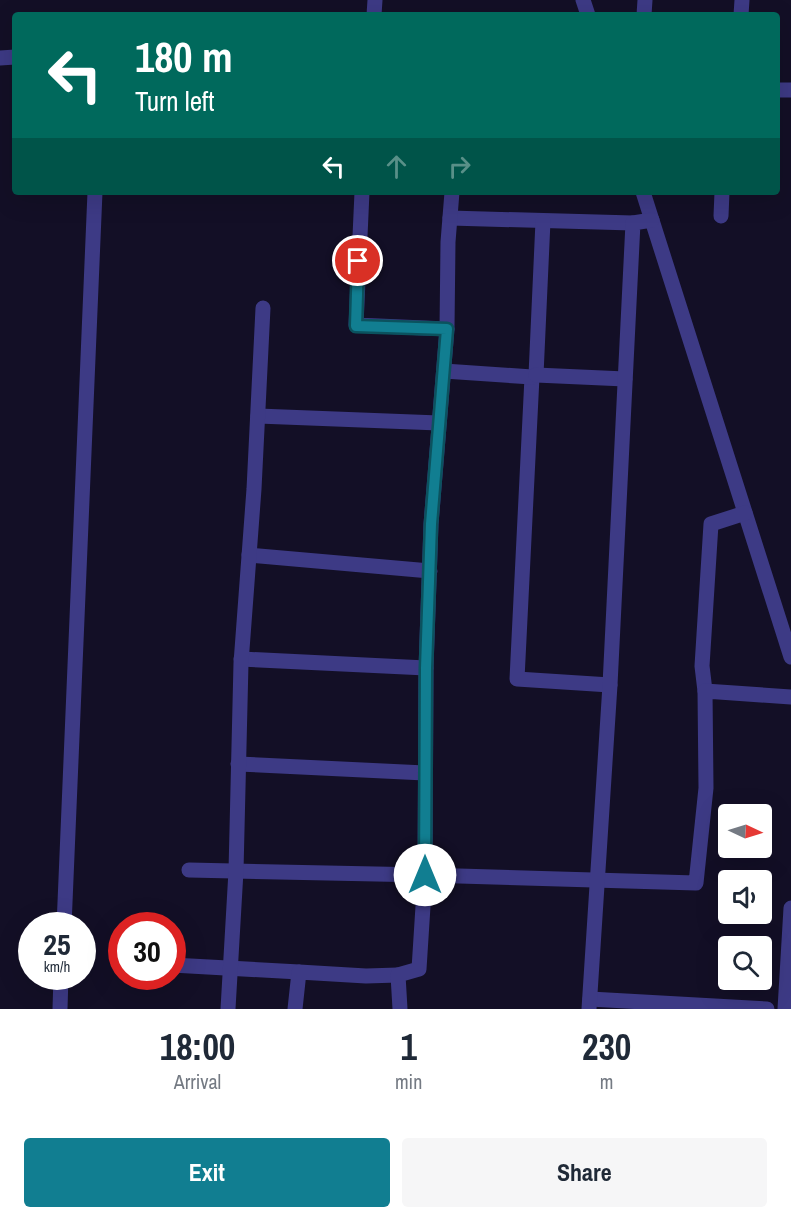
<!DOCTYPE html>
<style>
:root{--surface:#fff;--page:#f6f6f7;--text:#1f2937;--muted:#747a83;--accent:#117e91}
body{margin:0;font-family:"Archivo Narrow",sans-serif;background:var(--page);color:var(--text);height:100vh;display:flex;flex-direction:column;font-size:22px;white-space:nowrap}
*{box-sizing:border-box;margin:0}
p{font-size:20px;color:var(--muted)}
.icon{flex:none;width:33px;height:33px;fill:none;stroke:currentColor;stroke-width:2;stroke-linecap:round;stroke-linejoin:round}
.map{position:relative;height:1009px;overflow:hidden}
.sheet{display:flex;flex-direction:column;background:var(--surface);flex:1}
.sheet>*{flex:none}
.guide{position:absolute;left:12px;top:12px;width:768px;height:183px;border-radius:6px;box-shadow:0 6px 24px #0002;background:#00695c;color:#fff;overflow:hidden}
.needle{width:39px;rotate:94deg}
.fabs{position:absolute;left:718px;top:804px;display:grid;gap:12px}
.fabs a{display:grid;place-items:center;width:54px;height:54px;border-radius:6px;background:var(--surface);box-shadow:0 6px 24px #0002;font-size:30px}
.speed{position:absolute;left:18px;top:912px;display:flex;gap:12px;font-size:30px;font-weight:700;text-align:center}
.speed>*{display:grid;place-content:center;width:78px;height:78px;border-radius:50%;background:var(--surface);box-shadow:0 6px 24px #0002;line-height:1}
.speed small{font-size:15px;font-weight:400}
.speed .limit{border:9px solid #d22;background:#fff;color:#111}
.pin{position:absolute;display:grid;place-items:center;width:51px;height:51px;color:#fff;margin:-26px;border:3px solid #fff;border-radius:50%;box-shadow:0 2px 6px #0007}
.me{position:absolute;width:66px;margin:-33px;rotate:0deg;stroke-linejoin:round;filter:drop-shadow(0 0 4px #0008)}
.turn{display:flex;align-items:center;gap:21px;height:126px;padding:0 24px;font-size:27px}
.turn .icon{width:78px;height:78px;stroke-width:2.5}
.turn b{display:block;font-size:42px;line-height:51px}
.lanes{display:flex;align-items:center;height:57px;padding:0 24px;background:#0003;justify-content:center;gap:30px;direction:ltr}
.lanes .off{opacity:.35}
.eta{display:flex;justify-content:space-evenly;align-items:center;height:102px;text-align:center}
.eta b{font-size:36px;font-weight:700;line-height:42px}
.action{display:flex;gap:12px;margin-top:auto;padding:12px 24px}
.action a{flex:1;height:69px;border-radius:6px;background:var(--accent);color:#fff;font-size:24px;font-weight:700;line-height:69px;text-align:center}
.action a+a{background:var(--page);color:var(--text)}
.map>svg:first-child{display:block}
</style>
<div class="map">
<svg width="791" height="1009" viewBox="0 0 791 1009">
<rect width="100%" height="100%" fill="#130f26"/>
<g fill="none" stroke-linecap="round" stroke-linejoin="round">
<!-- minor -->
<g stroke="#3d3a85" stroke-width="15">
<path d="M583 0 588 15"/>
<path d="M374 15 375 0"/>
<path d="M644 15 645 0"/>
<path d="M741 15 742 0"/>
<path d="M0 58 15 57"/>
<path d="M777 90H791"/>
<path d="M643 192 791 657"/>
<path d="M721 216 722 192"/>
<path d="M450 218 633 223"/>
<path d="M543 221 536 375 532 377 517 679 610 685"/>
<path d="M447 329 448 242 452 192"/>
<path d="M444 371 532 377"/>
<path d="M536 375 625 379"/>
<path d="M258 416 439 423"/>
<path d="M249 555 430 571"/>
<path d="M241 659 426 668"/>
<path d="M705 691 702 666 711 524 745 513"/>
<path d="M238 764 425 773"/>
<path d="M189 870 425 875 426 668 431 524 447 329 356 325 362 192"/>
<path d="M64 926 95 192"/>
<path d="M172 965 299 972"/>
<path d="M590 999 767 1009"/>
<path d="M60 1009 61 976"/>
<path d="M228 1009 236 871 241 663 254 489 263 308"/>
<path d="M295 1009 299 972 366 976 398 975"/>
<path d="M400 1009 398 975 419 969 425 875 696 883 706 788 705 691 791 697"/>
<path d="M589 1009 610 685 633 223 652 220"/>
<path d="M785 1009 791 908"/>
</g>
</g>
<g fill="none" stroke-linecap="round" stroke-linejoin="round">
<!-- route casing -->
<g stroke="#0b525e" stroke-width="15">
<path id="route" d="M358 261 356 326 447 329 431 524 426 668 425 875"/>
</g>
<!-- route -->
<use href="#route" stroke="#117e91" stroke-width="10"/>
</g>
</svg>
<div class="fabs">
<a><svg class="needle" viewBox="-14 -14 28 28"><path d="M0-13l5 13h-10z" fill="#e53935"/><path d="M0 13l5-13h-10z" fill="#747a83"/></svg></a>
<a><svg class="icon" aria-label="sound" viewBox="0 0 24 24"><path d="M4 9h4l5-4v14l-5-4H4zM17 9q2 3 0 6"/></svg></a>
<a><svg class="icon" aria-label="search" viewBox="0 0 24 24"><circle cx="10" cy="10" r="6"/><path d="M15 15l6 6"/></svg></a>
</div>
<div class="speed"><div>25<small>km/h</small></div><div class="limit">30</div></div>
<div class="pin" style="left:358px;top:261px;background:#d93025"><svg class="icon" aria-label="arrive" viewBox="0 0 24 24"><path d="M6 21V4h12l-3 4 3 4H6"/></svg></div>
<svg class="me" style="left:425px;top:875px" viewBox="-20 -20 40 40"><circle r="19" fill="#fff"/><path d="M0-13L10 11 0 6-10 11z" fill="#117e91"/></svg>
<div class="guide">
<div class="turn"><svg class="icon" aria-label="left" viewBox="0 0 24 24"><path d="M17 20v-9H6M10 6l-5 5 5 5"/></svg><div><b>180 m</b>Turn left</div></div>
<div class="lanes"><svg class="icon" aria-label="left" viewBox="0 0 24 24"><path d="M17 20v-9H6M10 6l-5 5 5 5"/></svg><svg class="icon off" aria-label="ahead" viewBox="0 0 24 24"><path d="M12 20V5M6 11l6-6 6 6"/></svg><svg class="icon off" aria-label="right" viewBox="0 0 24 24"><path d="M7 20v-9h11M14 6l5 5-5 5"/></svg></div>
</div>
</div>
<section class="sheet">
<div class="eta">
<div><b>18:00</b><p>Arrival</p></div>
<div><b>1</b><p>min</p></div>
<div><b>230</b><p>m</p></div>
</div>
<div class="action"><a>Exit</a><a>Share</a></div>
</section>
